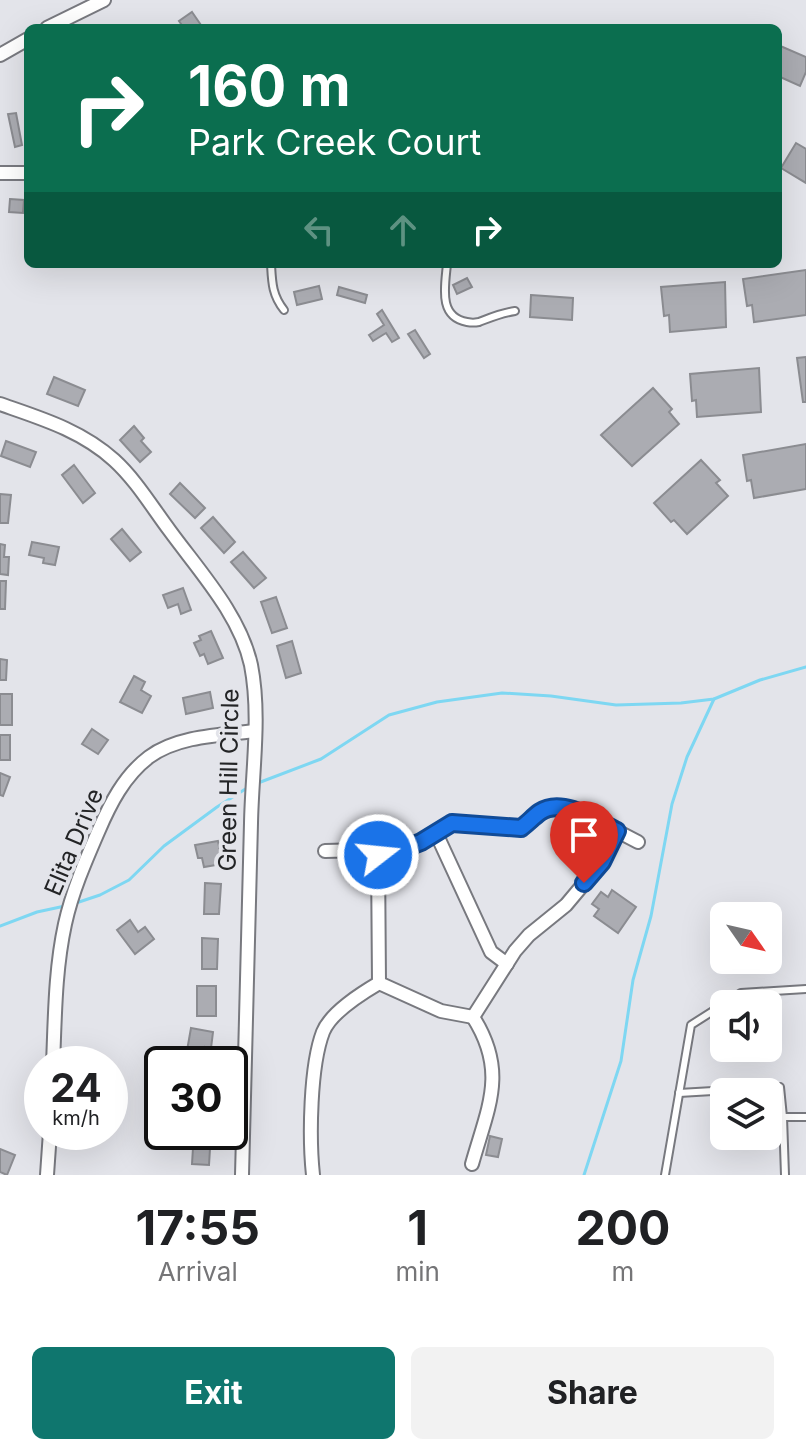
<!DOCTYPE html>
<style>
:root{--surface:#fff;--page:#f2f2f2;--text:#202124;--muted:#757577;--accent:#0f766e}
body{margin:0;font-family:Inter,sans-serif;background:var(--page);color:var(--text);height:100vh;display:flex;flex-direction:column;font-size:30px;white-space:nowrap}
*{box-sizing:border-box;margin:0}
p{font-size:26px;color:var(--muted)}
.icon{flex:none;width:44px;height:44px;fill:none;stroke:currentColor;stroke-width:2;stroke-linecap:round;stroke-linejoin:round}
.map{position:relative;height:1175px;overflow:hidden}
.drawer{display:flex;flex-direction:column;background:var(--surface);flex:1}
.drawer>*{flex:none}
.hud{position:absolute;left:24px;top:24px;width:758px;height:244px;border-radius:12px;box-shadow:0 8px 32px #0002;background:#0b6e4f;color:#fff;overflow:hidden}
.needle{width:52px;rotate:124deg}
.tools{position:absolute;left:710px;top:902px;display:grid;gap:16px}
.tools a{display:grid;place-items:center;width:72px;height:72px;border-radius:12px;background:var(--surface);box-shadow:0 8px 32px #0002;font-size:40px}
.speed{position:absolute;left:24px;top:1046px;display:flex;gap:16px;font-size:40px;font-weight:700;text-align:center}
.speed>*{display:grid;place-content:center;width:104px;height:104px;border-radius:50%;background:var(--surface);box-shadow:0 8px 32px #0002;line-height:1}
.speed small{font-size:20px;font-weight:400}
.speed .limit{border:4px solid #111;border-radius:12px;background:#fff;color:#111}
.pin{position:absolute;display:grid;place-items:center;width:68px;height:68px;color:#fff;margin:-82px -34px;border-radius:50% 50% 50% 0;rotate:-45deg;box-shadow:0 0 8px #0007}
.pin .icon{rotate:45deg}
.me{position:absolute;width:88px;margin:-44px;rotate:74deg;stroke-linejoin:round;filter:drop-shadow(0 0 6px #0008)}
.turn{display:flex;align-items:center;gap:28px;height:168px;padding:0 32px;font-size:36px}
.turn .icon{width:104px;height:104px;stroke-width:2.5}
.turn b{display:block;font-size:56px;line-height:68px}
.lanes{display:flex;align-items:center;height:76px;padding:0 32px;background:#0003;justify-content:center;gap:40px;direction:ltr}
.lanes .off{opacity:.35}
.eta{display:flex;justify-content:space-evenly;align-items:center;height:136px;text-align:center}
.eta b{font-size:48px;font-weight:700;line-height:56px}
.cta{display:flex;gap:16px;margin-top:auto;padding:16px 32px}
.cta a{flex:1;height:92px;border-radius:12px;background:var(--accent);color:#fff;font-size:32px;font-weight:700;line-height:92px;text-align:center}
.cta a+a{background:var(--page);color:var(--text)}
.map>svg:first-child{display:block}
</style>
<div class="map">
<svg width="806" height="1175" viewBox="0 0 806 1175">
<rect width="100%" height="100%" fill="#e3e4ea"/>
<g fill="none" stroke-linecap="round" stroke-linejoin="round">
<!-- stream -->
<g stroke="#7ed7f2" stroke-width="3">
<path d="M258 783 321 759 389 715 437 702 502 693 551 696 616 705 681 703 714 699 760 680 806 667"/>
<path d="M76 903 100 895 129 880 164 846 217 807 247 788"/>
<path d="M0 926 37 912 65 906"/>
<path d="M584 1175 621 1061 633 980 651 916 672 804 687 757 714 699"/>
</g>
</g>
<!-- building -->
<g fill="#abacb2" stroke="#8b8c91" stroke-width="2">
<path d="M192 12 203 28H184L179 21Z"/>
<path d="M778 45 806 57V72L800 86 778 76Z"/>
<path d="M16 113 22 145 15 147 8 114Z"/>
<path d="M796 143 806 149V183L781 168Z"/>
<path d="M10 199 24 200 23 213 9 212Z"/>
<path d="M806 270V315L754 322 752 305 747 306 743 279Z"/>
<path d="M467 278 472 287 457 294 453 285Z"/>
<path d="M725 282 726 327 670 332 669 315 664 316 661 287Z"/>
<path d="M319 286 322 299 297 305 294 292Z"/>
<path d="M339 287 367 295 365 303 337 295Z"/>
<path d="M531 295 573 298 572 320 530 317Z"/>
<path d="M382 310 399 338 392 342 386 333 373 341 369 335 384 325 377 314Z"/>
<path d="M415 330 430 354 424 358 408 334Z"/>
<path d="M806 357V402H803L797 358Z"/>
<path d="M759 368 761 412 697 417 696 400 692 401 690 374Z"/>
<path d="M54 377 85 390 78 406 47 394Z"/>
<path d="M653 388 672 409 669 412 679 424 632 466 601 435Z"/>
<path d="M134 426 144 438 141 441 151 452 140 462 120 440Z"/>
<path d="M6 441 36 452 30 467 1 456Z"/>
<path d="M806 444V489L754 498 751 480 747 481 743 455Z"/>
<path d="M701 460 720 480 716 483 728 496 687 534 674 520 671 522 654 503Z"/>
<path d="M74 465 95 493 83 503 62 475Z"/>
<path d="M180 483 205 508 195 518 170 494Z"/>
<path d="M0 494 11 495 8 523H0Z"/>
<path d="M213 517 235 542 224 553 201 528Z"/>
<path d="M122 529 141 552 130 561 111 539Z"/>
<path d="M32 542 59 547 55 565 43 563 44 558 29 555Z"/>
<path d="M0 544 5 545 4 557H9L8 575 0 574Z"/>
<path d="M243 552 266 578 254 588 231 562Z"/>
<path d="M0 581H6L5 609H0Z"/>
<path d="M183 588 191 610 181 614 178 604 168 608 163 595Z"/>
<path d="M276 597 287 628 272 633 261 602Z"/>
<path d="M211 631 223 658 208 664 204 654 200 656 194 643 201 640 199 636Z"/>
<path d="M292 641 301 673 286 678 277 646Z"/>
<path d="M0 659 7 660 6 680H0Z"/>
<path d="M134 676 145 682 141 690 151 696 142 713 120 702Z"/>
<path d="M210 692 213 708 186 714 183 698Z"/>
<rect x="0" y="694" width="12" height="31"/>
<path d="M92 729 108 740 98 754 82 744Z"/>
<rect x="0" y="735" width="10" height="25"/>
<path d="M0 773 10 777 3 796 0 795Z"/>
<path d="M218 841 222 864 204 867 202 858H198L195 845Z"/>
<path d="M205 883 221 884 219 914H204Z"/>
<path d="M612 890 636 907 618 933 594 916 599 909 592 904 601 892 608 897Z"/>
<path d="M130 920 138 932 145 927 154 939 135 954 117 930Z"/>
<path d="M202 938 218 939 217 969H202Z"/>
<rect x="197" y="986" width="19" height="30"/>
<path d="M191 1028 213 1032 211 1048 205 1047 202 1064 185 1062Z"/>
<path d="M76 1132H94L93 1143 75 1141Z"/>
<path d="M194 1132H211L209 1165 192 1164Z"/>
<path d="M490 1136 502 1139 498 1157 486 1155Z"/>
<path d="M0 1149 15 1155 7 1175 0 1172Z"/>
</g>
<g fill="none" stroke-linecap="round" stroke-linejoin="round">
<!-- service casing -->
<g stroke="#78797f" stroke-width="10">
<g id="service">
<path d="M271 264C272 282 272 295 284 310"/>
<path d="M447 264C445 286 438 317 467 322 473 323 473 323 479 322 492 317 501 313 515 311"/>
<path d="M724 1004 741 993 806 989"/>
<path d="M679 1093 780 1087 783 1117"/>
<path d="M665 1175 691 1025 724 1004"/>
<path d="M785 1175 783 1117H806"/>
</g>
</g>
<!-- minor casing -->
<g stroke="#78797f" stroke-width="16">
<g id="minor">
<path d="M47 28 104 0"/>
<path d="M0 55 28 39"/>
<path d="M0 173H28"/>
<path d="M0 404C40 418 81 430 114 460 136 480 152 507 170 531 200 572 240 615 251 665 261 716 252 771 251 823 249 940 244 1058 242 1175"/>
<path d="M436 833 491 952 507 964"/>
<path d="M382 849 378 855 379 983 441 1011 473 1017"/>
<path d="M325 851 403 849 421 842 452 823 521 828 532 821 539 812 554 806 588 816 638 842"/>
<path d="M53 1064C55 1017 55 970 65 924 72 892 85 862 98 832 110 804 124 776 149 757 177 736 220 735 255 731"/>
<path d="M472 1164C488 1107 508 1072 473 1017L515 951 529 935 566 905 602 862 617 831"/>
<path d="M47 1175 50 1132"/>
<path d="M313 1175C309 1138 310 1066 323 1032 331 1012 362 993 379 983"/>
</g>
</g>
<!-- service -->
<use href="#service" stroke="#fff" stroke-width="6"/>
<!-- minor -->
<use href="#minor" stroke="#fff" stroke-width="12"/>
</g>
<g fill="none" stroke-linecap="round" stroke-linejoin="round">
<!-- route casing -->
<g stroke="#114b97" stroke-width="20">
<path id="route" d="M378 855 382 849H403L421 842 452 823 521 828C528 823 533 817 540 812 562 797 597 821 617 831L602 862 584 883"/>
</g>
<!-- route -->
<use href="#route" stroke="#1a73e8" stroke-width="14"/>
</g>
<g text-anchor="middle" stroke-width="8" stroke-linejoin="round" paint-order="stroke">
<!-- street labels -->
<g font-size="24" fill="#232426" stroke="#e3e4ea">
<text transform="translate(229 780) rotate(-89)" y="8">Green Hill Circle</text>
<text transform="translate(74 842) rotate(-67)" y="8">Elita Drive</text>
</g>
</g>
</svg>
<div class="tools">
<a><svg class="needle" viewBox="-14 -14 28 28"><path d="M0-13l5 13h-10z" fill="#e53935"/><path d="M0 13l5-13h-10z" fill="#757577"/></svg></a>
<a><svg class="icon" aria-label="sound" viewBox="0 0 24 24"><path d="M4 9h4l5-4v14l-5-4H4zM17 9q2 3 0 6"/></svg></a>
<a><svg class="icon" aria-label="layers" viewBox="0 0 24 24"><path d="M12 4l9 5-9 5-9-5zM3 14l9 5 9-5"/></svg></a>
</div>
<div class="speed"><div>24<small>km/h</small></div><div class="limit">30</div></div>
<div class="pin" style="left:584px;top:883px;background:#d93025"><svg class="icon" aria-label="arrive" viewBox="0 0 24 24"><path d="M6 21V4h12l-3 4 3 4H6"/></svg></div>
<svg class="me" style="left:378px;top:855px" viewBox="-20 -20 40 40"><circle r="17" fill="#1a73e8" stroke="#fff" stroke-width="3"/><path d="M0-11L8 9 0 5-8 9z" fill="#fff"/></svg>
<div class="hud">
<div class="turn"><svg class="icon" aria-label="right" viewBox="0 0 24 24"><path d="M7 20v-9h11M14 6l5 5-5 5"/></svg><div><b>160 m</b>Park Creek Court</div></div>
<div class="lanes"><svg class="icon off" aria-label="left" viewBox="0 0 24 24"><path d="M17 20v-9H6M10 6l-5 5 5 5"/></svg><svg class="icon off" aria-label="ahead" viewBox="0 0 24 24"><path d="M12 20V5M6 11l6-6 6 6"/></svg><svg class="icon" aria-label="right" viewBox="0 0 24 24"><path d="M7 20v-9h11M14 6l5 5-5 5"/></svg></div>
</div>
</div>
<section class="drawer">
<div class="eta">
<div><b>17:55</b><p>Arrival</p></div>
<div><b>1</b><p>min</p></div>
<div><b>200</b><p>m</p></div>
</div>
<div class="cta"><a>Exit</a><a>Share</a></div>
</section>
